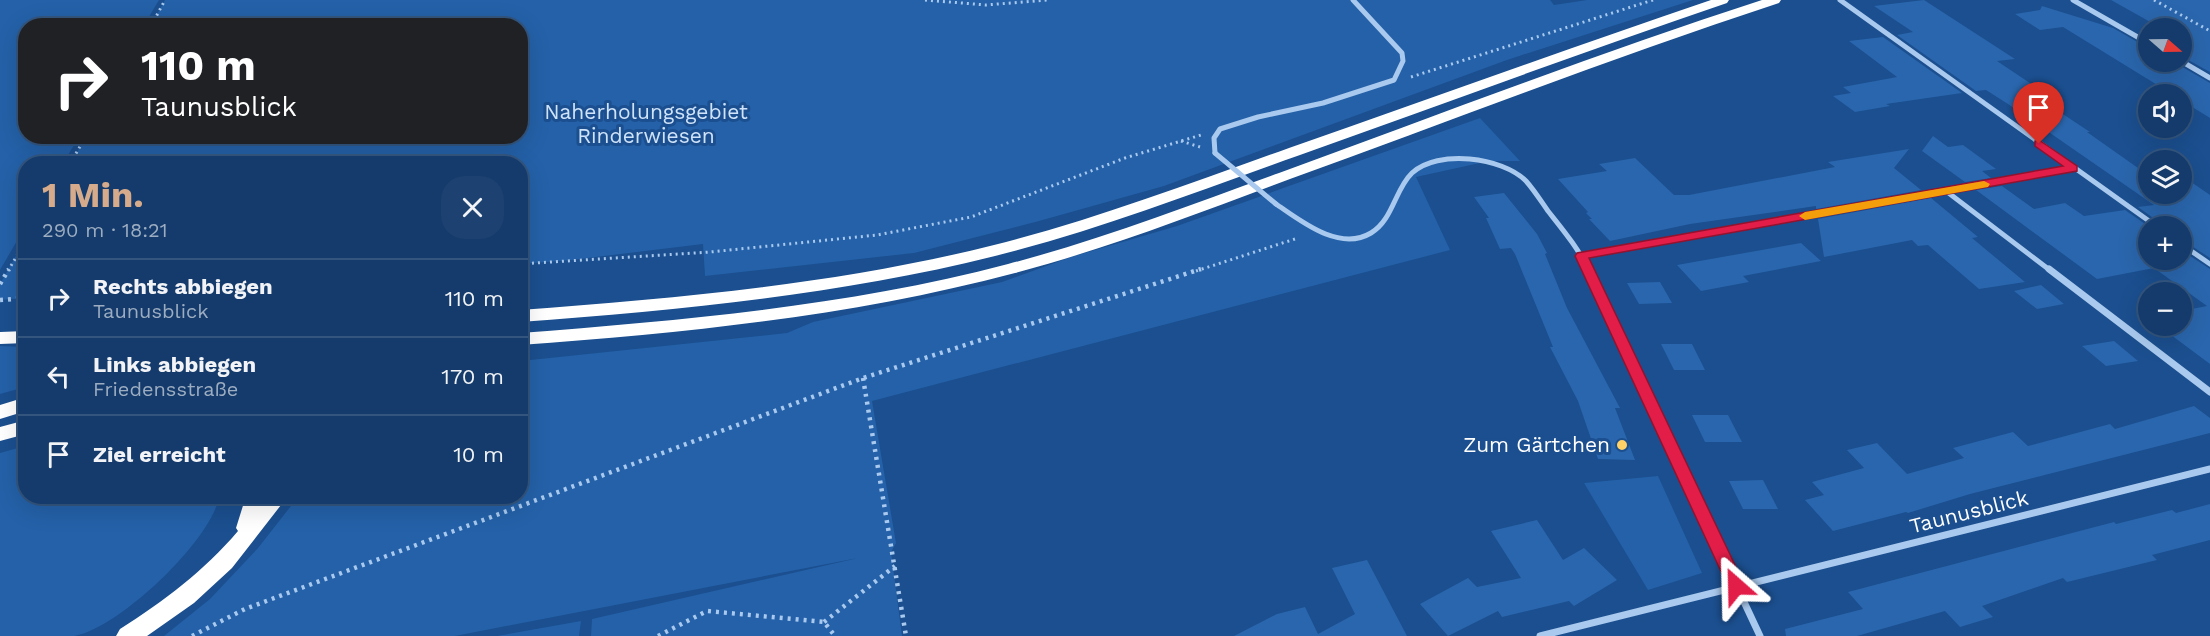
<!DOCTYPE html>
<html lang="de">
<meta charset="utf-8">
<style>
:root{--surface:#143b6b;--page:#1d4271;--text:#f1f3f6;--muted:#9dadc1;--line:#33557e;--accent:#d6ab8b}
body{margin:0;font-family:"Work Sans",sans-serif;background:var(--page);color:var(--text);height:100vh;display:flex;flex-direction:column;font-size:22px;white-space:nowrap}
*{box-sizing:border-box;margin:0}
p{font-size:20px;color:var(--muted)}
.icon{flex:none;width:33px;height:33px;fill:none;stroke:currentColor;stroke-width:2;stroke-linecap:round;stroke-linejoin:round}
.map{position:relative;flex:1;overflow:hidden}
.panel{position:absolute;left:18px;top:156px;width:510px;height:348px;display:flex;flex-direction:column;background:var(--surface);border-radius:24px;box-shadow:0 6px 24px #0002,0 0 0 2px var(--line)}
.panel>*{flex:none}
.guide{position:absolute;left:18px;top:18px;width:510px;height:126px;border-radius:24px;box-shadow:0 6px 24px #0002,0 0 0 2px var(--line);background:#202124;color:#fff;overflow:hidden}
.needle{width:39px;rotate:110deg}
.buttons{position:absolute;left:2138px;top:18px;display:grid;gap:12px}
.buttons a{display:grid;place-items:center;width:54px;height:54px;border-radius:50%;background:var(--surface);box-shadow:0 6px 24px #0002,0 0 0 2px var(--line);font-size:30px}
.pin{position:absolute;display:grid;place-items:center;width:51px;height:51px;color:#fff;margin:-62px -26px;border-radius:50% 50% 50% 0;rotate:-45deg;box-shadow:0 0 6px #0007}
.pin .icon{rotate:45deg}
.me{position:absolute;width:66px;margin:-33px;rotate:335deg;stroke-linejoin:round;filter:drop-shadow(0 0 4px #0008)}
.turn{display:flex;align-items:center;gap:21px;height:126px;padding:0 24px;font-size:27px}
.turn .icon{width:78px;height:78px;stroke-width:2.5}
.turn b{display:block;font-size:42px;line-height:51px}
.round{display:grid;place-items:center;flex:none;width:63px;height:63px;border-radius:24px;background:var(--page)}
.headline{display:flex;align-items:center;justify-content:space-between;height:102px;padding:0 24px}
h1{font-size:36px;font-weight:700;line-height:45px;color:var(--accent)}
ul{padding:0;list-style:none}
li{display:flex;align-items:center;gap:18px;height:78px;padding:0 24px;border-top:2px solid var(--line)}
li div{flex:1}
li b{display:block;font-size:22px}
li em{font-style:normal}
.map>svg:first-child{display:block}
</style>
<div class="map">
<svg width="2210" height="636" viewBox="0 0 2210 636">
<rect width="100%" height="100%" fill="#1b4f8f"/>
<!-- green -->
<g fill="#2461a8">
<path d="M0 0H159L144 25 26 26V136L79 137 63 163 26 164 25 227 0 270Z"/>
<path d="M165 0H1550L1554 5 1587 0H1693L1507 60 1164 186 1039 221 914 253 705 276 703 244 571 260 521 264 520 164H70L86 137 520 136V26L151 25Z"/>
<path d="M1480 118 1520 161H1489L1416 177 1450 250 872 401 896 543 891 552 902 636H591L592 619 858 558 455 636H164L210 599 258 548 298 497 520 496 521 361 787 333 813 322 1002 282 1071 257 1177 226Z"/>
<path d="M25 240V298L0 300V284Z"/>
<path d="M0 346 25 347V387L0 394Z"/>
<path d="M25 446 26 496 219 497C211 541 118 629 74 636 50 636 24 636 0 636V453Z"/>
<path d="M1658 476 1702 573 1648 590 1584 483Z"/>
<path d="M581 621 579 636H497Z"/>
</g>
<!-- building -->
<g fill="#2a66ad">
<path d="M1924 0 2015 59 1997 61 2045 93 2034 95 2090 132H2087L2148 175V194H2174L2181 198V175L2210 195V258L2181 239V226H2161L2159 222 2138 207 2154 205 2008 104 1986 90 1976 91 1897 35 1913 32 1874 6Z"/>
<path d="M2111 0H2210V72L2181 56V28H2161Z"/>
<path d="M2042 6 2113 28 2148 48V62H2176L2179 65 2210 83V118L2181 100V94H2172L2063 27 2040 30 2015 14 2040 10Z"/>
<path d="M1883 37 1962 93 1886 104 1890 106 1855 112 1833 96 1851 93 1843 87 1897 77 1849 41Z"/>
<path d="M1933 136 1948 147 1963 145 1996 169 1982 171 1991 178 1965 182 1922 151Z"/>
<path d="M1909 149 1894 168 1921 190 1816 209V206L1690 224 1610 241 1589 219H1592L1586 213 1588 212 1558 179 1607 171 1599 164 1635 158 1674 195H1689L1835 167 1828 162Z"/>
<path d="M2002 186 2034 209 2065 203 2084 216 2125 210 2148 226V260H2181V250L2210 269V364L2159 326H2181V311L2207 306 2154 268 2097 279 1976 190Z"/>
<path d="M1504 193 1537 234 1547 253 1545 254 1567 308 1620 408H1615L1635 460 1598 459 1578 401 1550 347H1553L1515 254 1511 248 1500 249 1486 218H1489L1474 197Z"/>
<path d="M1931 198 1978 237 1972 238 2025 282 1979 289 1928 245 1918 246 1912 240 1824 257 1818 219Z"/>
<path d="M1801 243 1821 261 1743 276 1749 282 1701 291 1677 265Z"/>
<path d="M1660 282 1672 303 1639 304 1627 283Z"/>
<path d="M2041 285 2064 304 2037 309 2014 291Z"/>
<path d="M2114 341 2138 361 2106 366 2082 346Z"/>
<path d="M1661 344H1692L1705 370H1674Z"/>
<path d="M2194 406 2210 418V433L1970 494 1908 513 1906 512 1833 531 1805 500 1824 495 1812 482 1864 468 1847 450 1877 443 1907 474 1964 458 1953 448 2013 432 2028 446 2110 424 2115 429Z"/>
<path d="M1692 415H1728L1742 442H1705Z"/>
<path d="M1763 480 1778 509H1743L1729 481Z"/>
<path d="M2210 504V540L2152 555 2157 560 2067 582 2063 578 1982 606 1993 617 1960 627 1945 611 1857 636H1786L1785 629 1863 609 1848 592 2114 522 2116 524 2172 510 2176 513Z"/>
<path d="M1537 520 1563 560 1584 548 1617 580 1574 606 1569 601 1502 617 1498 611 1448 636 1420 604 1468 578 1477 587 1521 578 1491 531Z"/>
<path d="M1367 560 1407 636H1234L1277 614 1305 607 1318 634 1355 614 1332 568Z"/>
</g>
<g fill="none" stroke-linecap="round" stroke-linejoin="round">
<!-- path-far1 -->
<g stroke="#a9c9ee" stroke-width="3" stroke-dasharray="2 4" stroke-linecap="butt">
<path d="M925 0 986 5 1047 0"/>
<path d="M2154 0 2210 31"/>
<path d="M151 26 165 0"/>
<path d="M1411 77 1653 0"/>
<path d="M1181 141 1200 147"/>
<path d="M70 164 86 136"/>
<path d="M520 264 710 252 877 235 971 217 1125 158 1201 135"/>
<path d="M8 271 26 240"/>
<path d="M1196 271 1298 238"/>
</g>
<!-- path -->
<g stroke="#a9c9ee" stroke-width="4.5" stroke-dasharray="3 5" stroke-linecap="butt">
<path d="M0 284 9 269"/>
<path d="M0 300 26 298"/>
<path d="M863 378 906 636"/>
<path d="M824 622 895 566"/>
<path d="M192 636 245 609 863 378 1201 269"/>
<path d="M658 636 707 611 824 622 835 636"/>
</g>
<!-- street-far1 -->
<g stroke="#a9c9ee" stroke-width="5">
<path d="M1840 0 2156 226"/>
<path d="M2073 0 2148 43"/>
<path d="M2181 61 2210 78"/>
<path d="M1215 153 1214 138 1220 129 1258 117 1323 103 1394 80 1403 61 1402 53 1353 0"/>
<path d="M1946 191 2051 271"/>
<path d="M1276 204C1301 221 1339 252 1371 233 1393 220 1395 189 1412 173 1438 149 1502 157 1526 181 1534 190 1541 201 1548 211 1563 230 1579 249 1589 271"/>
<path d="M2181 244 2210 264"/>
<path d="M1582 256 2073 168"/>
</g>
<!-- street -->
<g stroke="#a9c9ee" stroke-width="7">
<path d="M1588 269 1760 636"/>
<path d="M2049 269 2210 392"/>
<path d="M1540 636 2210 469"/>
</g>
<!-- highway -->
<g fill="#fff" fill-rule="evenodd">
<path d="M1711 0H1729L1727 3C1584 52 1442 104 1300 155 1199 191 1099 230 995 256 839 295 680 310 520 322V310C679 298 839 284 994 245 1094 220 1191 183 1289 148 1429 99 1570 48 1711 0Z"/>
<path d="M1762 0H1781L1779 3C1614 57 1453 120 1290 179 1199 213 1109 248 1015 273 853 316 687 333 520 345V333C685 320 849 306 1008 264 1100 240 1190 205 1279 173 1440 114 1599 53 1762 0Z"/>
<path d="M26 331V343L0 344V332Z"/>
<path d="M26 397V411L0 419V405Z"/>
<path d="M26 420V434L0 441V427Z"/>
<path d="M246 496H288L232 568 194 603 147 636H116L120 629C164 601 204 571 238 531L236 528Z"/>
</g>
<!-- street-bridge -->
<path stroke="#a9c9ee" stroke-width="5" d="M1215 153 1276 204"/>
</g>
<!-- route -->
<path fill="#e11d48" stroke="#92132f" stroke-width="1.5" d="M2039 140 2077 166V171L1589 258 1745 586 1742 591 1736 593 1730 591 1575 256 1577 253 2063 166 2035 146V141Z"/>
<!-- slow -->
<path fill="#f59e0b" d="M1984 181 1990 184 1988 187 1805 220 1799 216 1805 212Z"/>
<!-- markers -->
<circle fill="#ffd166" stroke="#1b4f8f" stroke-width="2" cx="1622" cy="445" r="6"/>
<g text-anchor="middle" stroke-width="6" stroke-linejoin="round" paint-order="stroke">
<!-- park labels -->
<g font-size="21" fill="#cfe3fa" stroke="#1b4f8f">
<text x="646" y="119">Naherholungsgebiet<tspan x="646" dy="24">Rinderwiesen</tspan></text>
</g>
<!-- poi labels -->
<g font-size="21" fill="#fff" stroke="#1b4f8f" text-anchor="end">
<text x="1610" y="452">Zum Gärtchen</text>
</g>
<!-- street labels -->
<g font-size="21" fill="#fff" stroke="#1b4f8f">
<text transform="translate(1969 512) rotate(-14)" y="7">Taunusblick</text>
</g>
</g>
</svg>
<div class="buttons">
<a><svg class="needle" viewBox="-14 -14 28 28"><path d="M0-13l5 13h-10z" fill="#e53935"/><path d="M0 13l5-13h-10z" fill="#9dadc1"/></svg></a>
<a><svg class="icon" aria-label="sound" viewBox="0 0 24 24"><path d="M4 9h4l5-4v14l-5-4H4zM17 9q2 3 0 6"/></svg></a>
<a><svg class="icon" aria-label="layers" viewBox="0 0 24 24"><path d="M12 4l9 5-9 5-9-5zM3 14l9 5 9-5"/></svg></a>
<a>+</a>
<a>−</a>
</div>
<div class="pin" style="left:2039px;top:144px;background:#d93025"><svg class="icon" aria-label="arrive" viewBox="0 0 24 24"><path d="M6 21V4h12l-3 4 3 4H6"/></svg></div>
<svg class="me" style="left:1736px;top:586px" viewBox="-20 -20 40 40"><path d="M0-17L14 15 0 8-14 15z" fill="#e11d48" stroke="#fff" stroke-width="4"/></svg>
<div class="guide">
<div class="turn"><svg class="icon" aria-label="right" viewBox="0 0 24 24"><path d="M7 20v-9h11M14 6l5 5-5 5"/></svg><div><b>110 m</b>Taunusblick</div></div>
</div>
<section class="panel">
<div class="headline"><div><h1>1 Min.</h1><p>290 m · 18:21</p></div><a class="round"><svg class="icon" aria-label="close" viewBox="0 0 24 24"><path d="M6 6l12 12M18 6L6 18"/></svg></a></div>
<ul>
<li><svg class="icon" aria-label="right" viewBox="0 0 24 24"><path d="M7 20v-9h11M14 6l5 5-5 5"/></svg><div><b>Rechts abbiegen</b><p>Taunusblick</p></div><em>110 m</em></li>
<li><svg class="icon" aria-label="left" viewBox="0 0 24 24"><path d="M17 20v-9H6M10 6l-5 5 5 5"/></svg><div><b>Links abbiegen</b><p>Friedensstraße</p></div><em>170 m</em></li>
<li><svg class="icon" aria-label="arrive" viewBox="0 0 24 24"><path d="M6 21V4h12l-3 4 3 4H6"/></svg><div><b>Ziel erreicht</b></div><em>10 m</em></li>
</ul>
</section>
</div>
